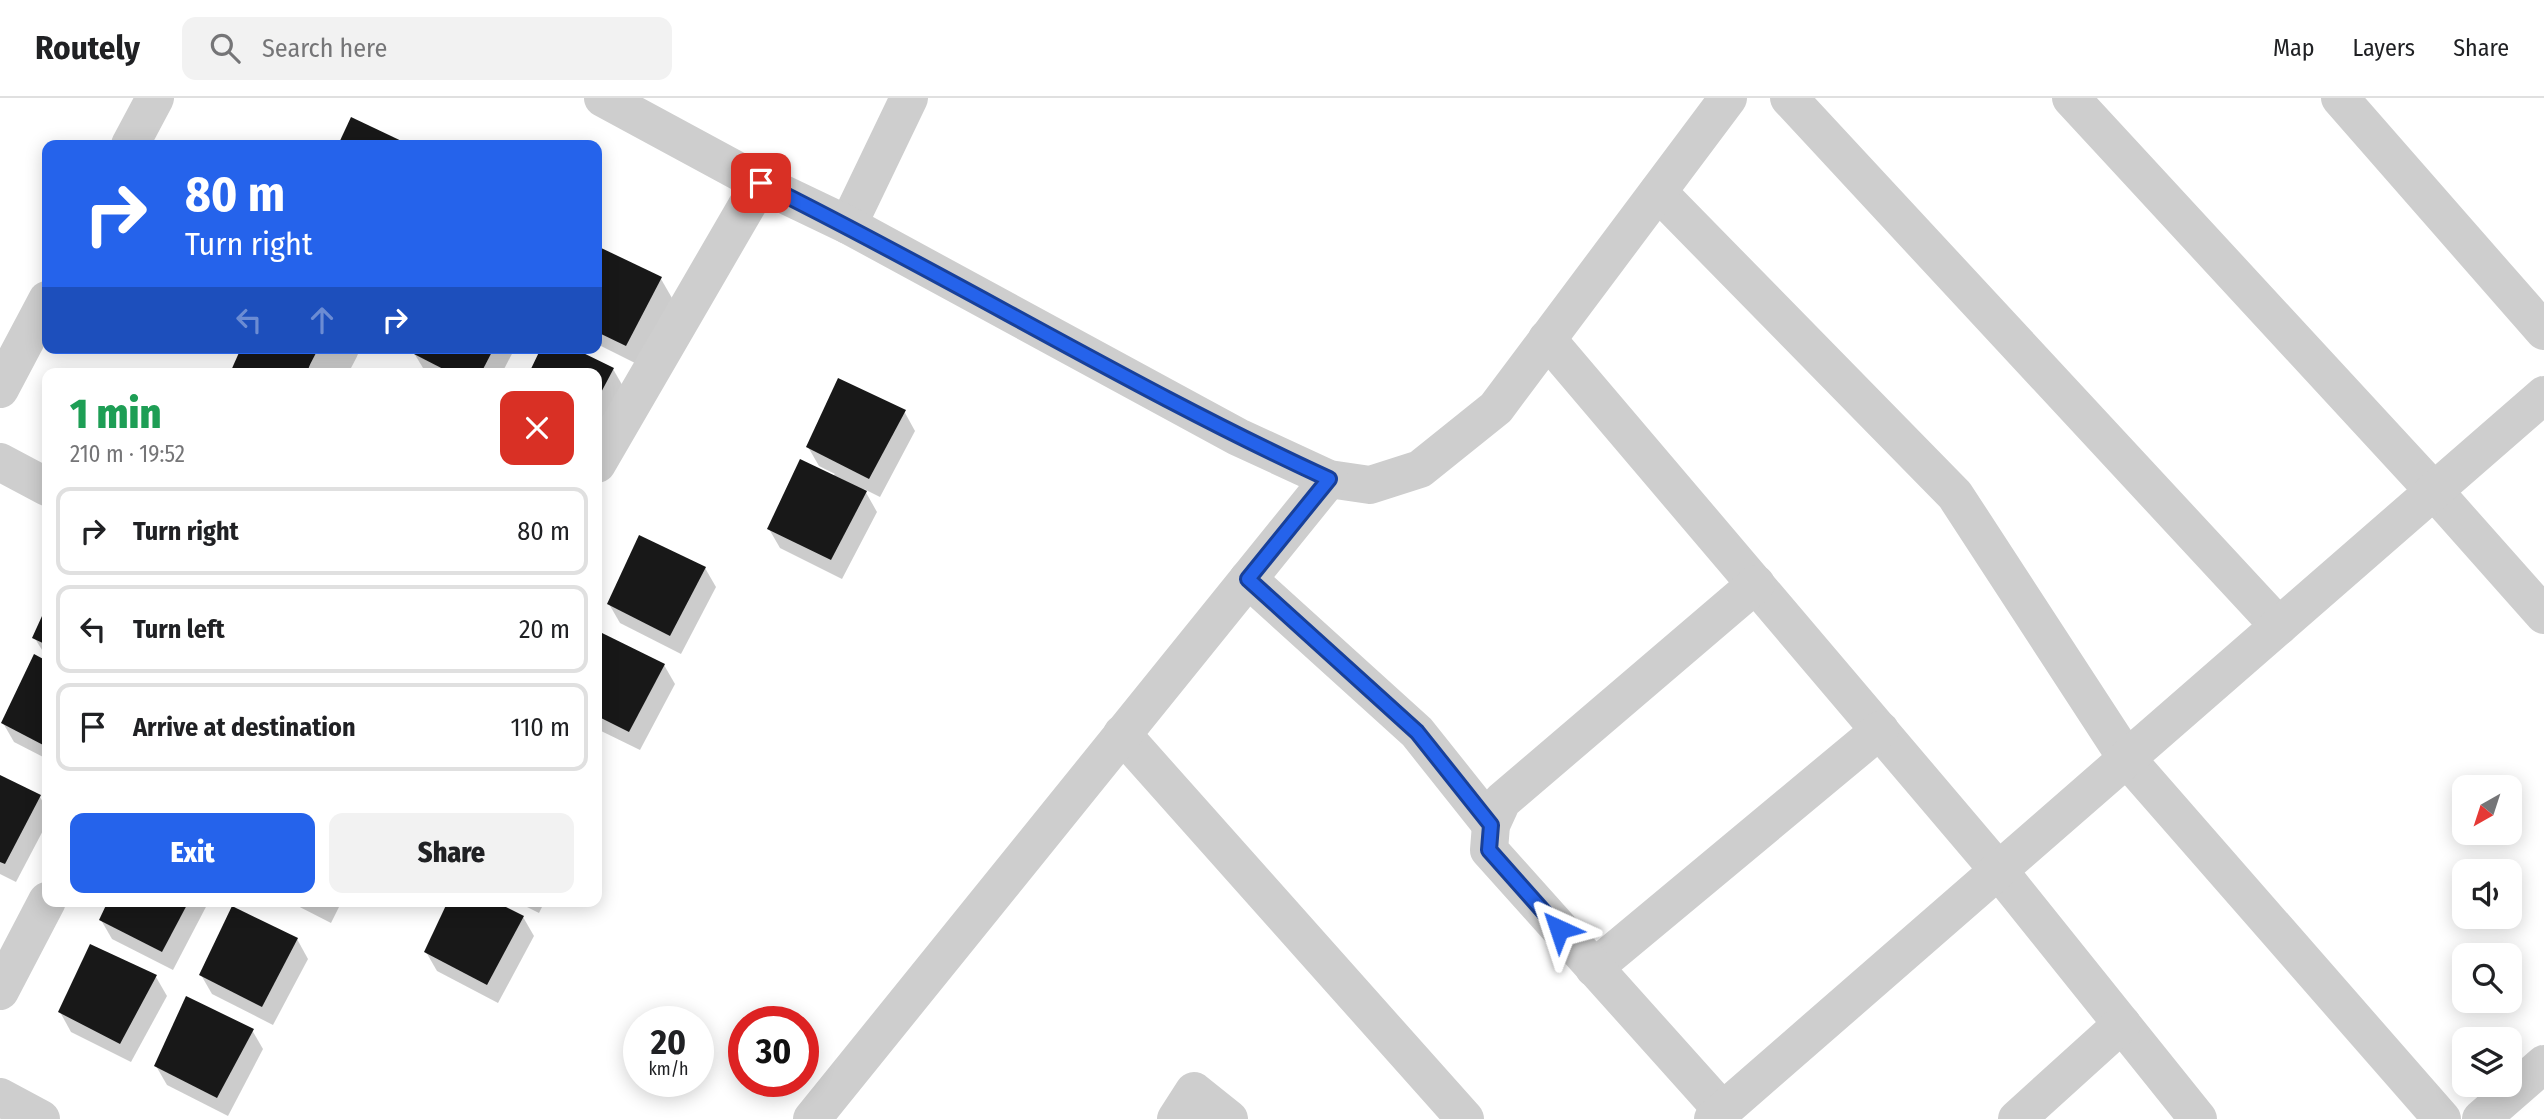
<!DOCTYPE html>
<meta charset="utf-8">
<style>
:root{--surface:#fff;--page:#f2f2f2;--text:#202124;--muted:#757577;--line:#e0e0e0;--accent:#2563eb}
body{margin:0;font-family:"Fira Sans Condensed",sans-serif;background:var(--page);color:var(--text);height:100vh;display:flex;flex-direction:column;font-size:26px;white-space:nowrap}
*{box-sizing:border-box;margin:0}
p{font-size:23px;color:var(--muted)}
.icon{flex:none;width:38px;height:38px;fill:none;stroke:currentColor;stroke-width:2;stroke-linecap:round;stroke-linejoin:round}
.map{position:relative;flex:1;overflow:hidden}
.panel{position:absolute;left:42px;top:270px;width:560px;height:539px;display:flex;flex-direction:column;background:var(--surface);border-radius:14px;box-shadow:0 4px 18px #0003}
.panel>*{flex:none}
.top-card{position:absolute;left:42px;top:42px;width:560px;height:214px;border-radius:14px;box-shadow:0 4px 18px #0003;background:#2563eb;color:#fff;overflow:hidden}
.needle{width:46px;rotate:219deg}
.fabs{position:absolute;left:2452px;top:677px;display:grid;gap:14px}
.fabs a{display:grid;place-items:center;width:70px;height:70px;border-radius:14px;background:var(--surface);box-shadow:0 4px 18px #0003;font-size:35px}
.speed{position:absolute;left:623px;top:908px;display:flex;gap:14px;font-size:35px;font-weight:700;text-align:center}
.speed>*{display:grid;place-content:center;width:91px;height:91px;border-radius:50%;background:var(--surface);box-shadow:0 4px 18px #0003;line-height:1}
.speed small{font-size:18px;font-weight:400}
.speed .limit{border:10px solid #d22;background:#fff;color:#111}
.pin{position:absolute;display:grid;place-items:center;width:60px;height:60px;color:#fff;margin:-30px;border-radius:14px;box-shadow:0 4px 10px #0006}
.me{position:absolute;width:77px;margin:-38px;rotate:318deg;stroke-linejoin:round;filter:drop-shadow(0 0 5px #0008)}
.turn{display:flex;align-items:center;gap:24px;height:147px;padding:0 28px;font-size:32px}
.turn .icon{width:91px;height:91px;stroke-width:2.5}
.turn b{display:block;font-size:49px;line-height:60px}
.lanes{display:flex;align-items:center;height:66px;padding:0 28px;background:#0003;justify-content:center;gap:35px;direction:ltr}
.lanes .off{opacity:.35}
.round{display:grid;place-items:center;flex:none;width:74px;height:74px;border-radius:14px;background:var(--page)}
.summary{display:flex;align-items:center;justify-content:space-between;height:119px;padding:0 28px}
h1{font-size:42px;font-weight:800;line-height:52px;color:#1e9e55}
.primary-button{display:flex;gap:14px;margin-top:auto;padding:14px 28px}
.primary-button a{flex:1;height:80px;border-radius:14px;background:var(--accent);color:#fff;font-size:28px;font-weight:800;line-height:80px;text-align:center}
.primary-button a+a{background:var(--page);color:var(--text)}
ul{padding:0;list-style:none}
li{display:flex;align-items:center;gap:21px;height:88px;margin:0 14px 10px;padding:0 14px;border:4px solid var(--line);border-radius:14px}
li div{flex:1}
li b{display:block;font-size:26px}
li em{font-style:normal}
header{display:flex;align-items:center;gap:42px;box-sizing:border-box;height:98px;padding:0 35px;background:var(--surface);border-bottom:2px solid var(--line)}
header strong{font-size:33px}
nav{display:flex;gap:38px;margin-inline-start:auto;font-size:24px}
.search{width:490px;height:63px;background:var(--page);display:flex;align-items:center;gap:18px;box-sizing:border-box;padding:0 24px;border-radius:14px;color:var(--muted);font-size:26px}
.map>svg:first-child{display:block}
</style>
<header>
<strong>Routely</strong>
<div class="search"><svg class="icon" aria-label="search" viewBox="0 0 24 24"><circle cx="10" cy="10" r="6"/><path d="M15 15l6 6"/></svg>Search here</div>
<nav><a>Map</a><a>Layers</a><a>Share</a></nav>
</header>
<div class="map">
<svg width="2544" height="1021" viewBox="0 0 2544 1021">
<rect width="100%" height="100%" fill="#fff"/>
<!-- shadow -->
<g fill="#0003">
<path d="M597 150 661 181 672 200 637 266 597 246Z"/>
<path d="M416 250H515L502 275H426L414 255Z"/>
<path d="M613 271 624 290 597 341V275Z"/>
<path d="M904 313 915 333 880 399 864 391 877 414 842 481 780 450 769 431 835 376 819 368 808 349Z"/>
<path d="M705 470 716 489 681 556 620 525 609 506Z"/>
<path d="M47 511V560L34 539Z"/>
<path d="M599 535 664 567 675 586 640 652 597 631V540Z"/>
<path d="M34 559 47 565V661L14 644 3 625Z"/>
<path d="M0 679 40 699 47 711V725L16 784 0 776Z"/>
<path d="M110 803H207L208 805 173 872 112 841 101 822Z"/>
<path d="M288 803H342L331 825Z"/>
<path d="M515 803H545L539 815Z"/>
<path d="M523 819 534 838 498 905 437 873 426 854Z"/>
<path d="M297 841 308 861 273 927 212 896 201 877Z"/>
<path d="M156 879 167 898 131 964 71 934 60 914Z"/>
<path d="M252 932 263 951 228 1018 167 987 156 968Z"/>
</g>
<!-- building -->
<g fill="#181818">
<path d="M351 19 410 47H338Z"/>
<path d="M597 148 662 179 626 248 597 234Z"/>
<path d="M241 250H323L310 275H230Z"/>
<path d="M414 250H494L481 275H451L412 255Z"/>
<path d="M541 250H573L614 270 597 302V275H529Z"/>
<path d="M838 280 906 312 869 381 806 349Z"/>
<path d="M800 361 867 393 831 462 767 431Z"/>
<path d="M639 437 706 469 670 538 607 506Z"/>
<path d="M47 507V547L32 540Z"/>
<path d="M598 533 665 566 629 634 597 618Z"/>
<path d="M34 556 47 563V649L1 625Z"/>
<path d="M0 677 41 697 5 766 0 764Z"/>
<path d="M108 803H189L162 854 99 822Z"/>
<path d="M448 803H494L524 818 487 887 424 854Z"/>
<path d="M232 808 298 840 262 909 199 877Z"/>
<path d="M90 846 157 877 120 946 58 914Z"/>
<path d="M186 898 254 931 217 1000 154 968Z"/>
</g>
<g fill="none" stroke-linecap="round" stroke-linejoin="round">
<!-- minor -->
<g stroke="#cecece" stroke-width="38">
<path d="M1789 0 2279 528"/>
<path d="M2071 0 2434 393 2544 517"/>
<path d="M2340 0 2544 233"/>
<path d="M130 47 155 0"/>
<path d="M1658 94 1955 397 2127 661 2442 1021"/>
<path d="M848 127 909 0"/>
<path d="M1547 241 1999 773 2198 1021"/>
<path d="M327 275 340 250"/>
<path d="M0 291 47 202"/>
<path d="M0 364 47 389"/>
<path d="M597 366 760 85 848 127 1238 339 1329 381 1370 387 1420 371 1496 310 1728 0"/>
<path d="M1248 481 1417 634 1491 727"/>
<path d="M1122 636 1465 1021"/>
<path d="M1594 870 1880 632"/>
<path d="M0 893 47 803"/>
<path d="M0 999 41 1021"/>
<path d="M1723 1013 1489 752 1491 727 1502 703 1756 486"/>
<path d="M812 1021 1329 381"/>
<path d="M1176 1021 1194 993 1229 1021"/>
<path d="M1713 1021 2544 297"/>
<path d="M2017 1021 2122 926"/>
<path d="M2481 1021 2544 966"/>
</g>
<!-- tertiary -->
<path stroke="#cecece" stroke-width="38" d="M603 0 760 85"/>
</g>
<g fill="none" stroke-linecap="round" stroke-linejoin="round">
<!-- route casing -->
<g stroke="#184099" stroke-width="18">
<path id="route" d="M761 85C952 179 1135 292 1329 381L1248 481 1417 634 1491 727 1489 752 1559 831"/>
</g>
<!-- route -->
<use href="#route" stroke="#2563eb" stroke-width="12"/>
</g>
</svg>
<div class="fabs">
<a><svg class="needle" viewBox="-14 -14 28 28"><path d="M0-13l5 13h-10z" fill="#e53935"/><path d="M0 13l5-13h-10z" fill="#757577"/></svg></a>
<a><svg class="icon" aria-label="sound" viewBox="0 0 24 24"><path d="M4 9h4l5-4v14l-5-4H4zM17 9q2 3 0 6"/></svg></a>
<a><svg class="icon" aria-label="search" viewBox="0 0 24 24"><circle cx="10" cy="10" r="6"/><path d="M15 15l6 6"/></svg></a>
<a><svg class="icon" aria-label="layers" viewBox="0 0 24 24"><path d="M12 4l9 5-9 5-9-5zM3 14l9 5 9-5"/></svg></a>
</div>
<div class="speed"><div>20<small>km/h</small></div><div class="limit">30</div></div>
<div class="pin" style="left:761px;top:85px;background:#d93025"><svg class="icon" aria-label="arrive" viewBox="0 0 24 24"><path d="M6 21V4h12l-3 4 3 4H6"/></svg></div>
<svg class="me" style="left:1559px;top:831px" viewBox="-20 -20 40 40"><path d="M0-17L14 15 0 8-14 15z" fill="#2563eb" stroke="#fff" stroke-width="4"/></svg>
<div class="top-card">
<div class="turn"><svg class="icon" aria-label="right" viewBox="0 0 24 24"><path d="M7 20v-9h11M14 6l5 5-5 5"/></svg><div><b>80 m</b>Turn right</div></div>
<div class="lanes"><svg class="icon off" aria-label="left" viewBox="0 0 24 24"><path d="M17 20v-9H6M10 6l-5 5 5 5"/></svg><svg class="icon off" aria-label="ahead" viewBox="0 0 24 24"><path d="M12 20V5M6 11l6-6 6 6"/></svg><svg class="icon" aria-label="right" viewBox="0 0 24 24"><path d="M7 20v-9h11M14 6l5 5-5 5"/></svg></div>
</div>
<section class="panel">
<div class="summary"><div><h1>1 min</h1><p>210 m · 19:52</p></div><a class="round" style="background:#d93025;color:#fff"><svg class="icon" aria-label="close" viewBox="0 0 24 24"><path d="M6 6l12 12M18 6L6 18"/></svg></a></div>
<ul>
<li><svg class="icon" aria-label="right" viewBox="0 0 24 24"><path d="M7 20v-9h11M14 6l5 5-5 5"/></svg><div><b>Turn right</b></div><em>80 m</em></li>
<li><svg class="icon" aria-label="left" viewBox="0 0 24 24"><path d="M17 20v-9H6M10 6l-5 5 5 5"/></svg><div><b>Turn left</b></div><em>20 m</em></li>
<li><svg class="icon" aria-label="arrive" viewBox="0 0 24 24"><path d="M6 21V4h12l-3 4 3 4H6"/></svg><div><b>Arrive at destination</b></div><em>110 m</em></li>
</ul>
<div class="primary-button"><a>Exit</a><a>Share</a></div>
</section>
</div>
